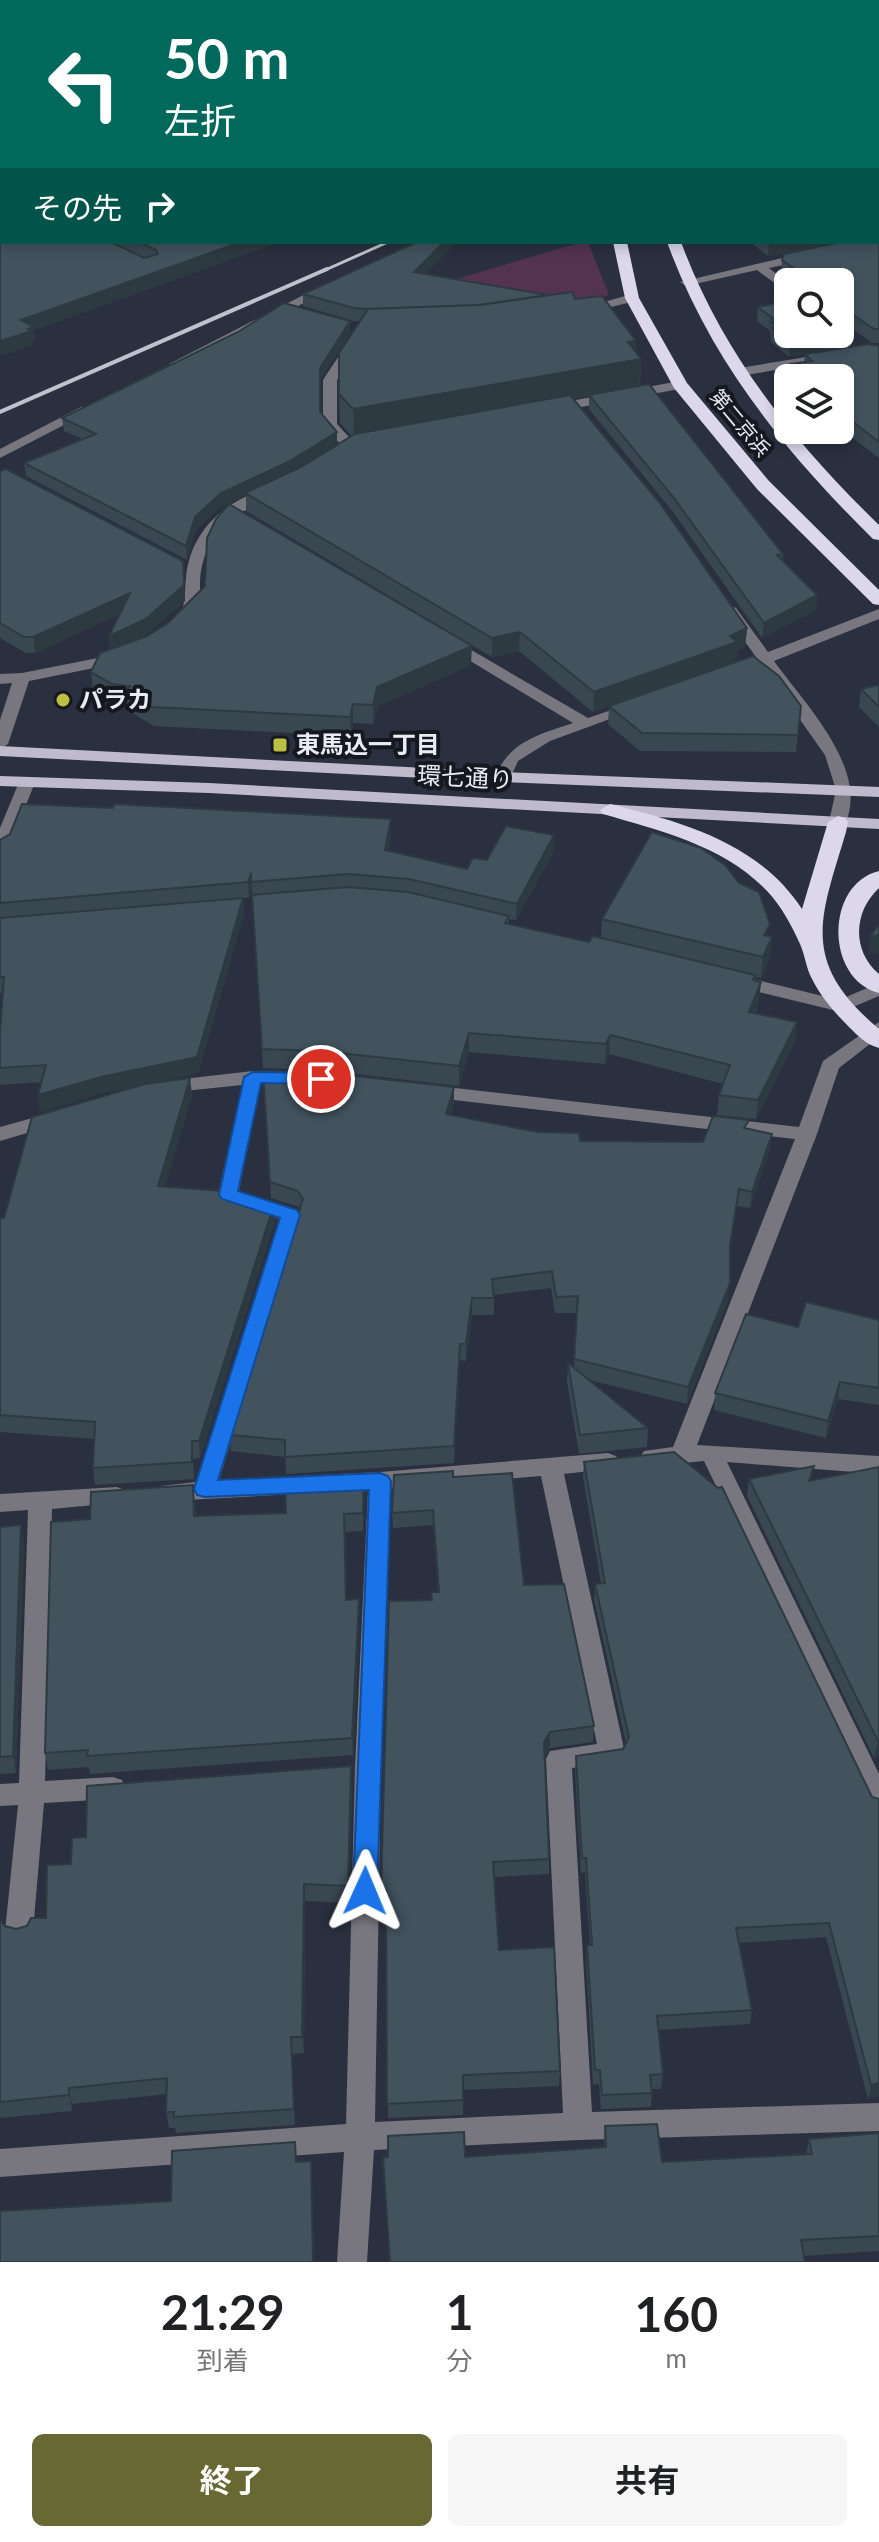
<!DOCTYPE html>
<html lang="ja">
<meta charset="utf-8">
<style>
:root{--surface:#fff;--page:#f6f6f6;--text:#202124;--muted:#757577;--accent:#676832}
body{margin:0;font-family:Lato,"Noto Sans JP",sans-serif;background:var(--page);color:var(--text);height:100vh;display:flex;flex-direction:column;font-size:30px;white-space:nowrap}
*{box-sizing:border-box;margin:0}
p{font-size:26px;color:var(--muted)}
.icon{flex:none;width:44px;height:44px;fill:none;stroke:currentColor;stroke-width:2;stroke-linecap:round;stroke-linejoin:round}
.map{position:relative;height:2262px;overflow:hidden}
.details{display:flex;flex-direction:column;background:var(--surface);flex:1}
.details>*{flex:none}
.hud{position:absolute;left:0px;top:0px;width:880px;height:244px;box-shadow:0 4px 12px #0003;background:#00695c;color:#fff;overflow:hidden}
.controls{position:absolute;left:774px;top:268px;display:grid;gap:16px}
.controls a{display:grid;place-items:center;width:80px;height:80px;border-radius:12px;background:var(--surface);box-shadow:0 4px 12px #0003;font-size:40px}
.pin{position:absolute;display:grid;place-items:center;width:68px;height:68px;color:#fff;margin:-34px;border:4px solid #fff;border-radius:50%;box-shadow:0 2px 8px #0007}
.me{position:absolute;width:88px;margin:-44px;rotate:1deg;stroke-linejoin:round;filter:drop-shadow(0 0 6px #0008)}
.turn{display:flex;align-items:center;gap:28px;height:168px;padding:0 32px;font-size:36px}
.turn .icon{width:104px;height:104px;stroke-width:2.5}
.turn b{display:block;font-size:56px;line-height:68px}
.then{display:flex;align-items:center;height:76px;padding:0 32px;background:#0003;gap:16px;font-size:30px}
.eta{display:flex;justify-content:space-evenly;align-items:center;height:136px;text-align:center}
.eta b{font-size:48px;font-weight:700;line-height:56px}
.cta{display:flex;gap:16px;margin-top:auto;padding:16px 32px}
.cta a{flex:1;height:92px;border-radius:12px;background:var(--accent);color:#fff;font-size:32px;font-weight:700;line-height:92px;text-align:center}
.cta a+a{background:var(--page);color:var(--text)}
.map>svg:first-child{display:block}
</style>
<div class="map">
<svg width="879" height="2262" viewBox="0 0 879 2262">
<rect width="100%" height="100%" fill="#2a303f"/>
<!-- green -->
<path fill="#543351" d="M582 242H588L609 295 538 315 453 280Z"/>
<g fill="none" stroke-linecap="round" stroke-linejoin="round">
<!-- minor -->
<g fill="#78767e" fill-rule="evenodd">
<path d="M808 252 812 253V259L769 268 788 283V293L757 270 686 286 680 282Z"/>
<path d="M321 286 331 289 180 367 169 364Z"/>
<path d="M632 294 636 295V301L582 314 576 310Z"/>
<path d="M353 341 359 345 337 380V424L357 446 350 450 345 449 323 425V380L348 342Z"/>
<path d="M879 345V353L740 376 734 372 740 368Z"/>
<path d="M680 381 685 382V388L554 412 547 408 554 404Z"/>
<path d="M81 407 93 410 0 458V449Z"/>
<path d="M269 488 276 492 274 495C235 514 203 533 200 581 200 599 201 606 190 622H180L177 619C187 604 184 595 186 578 190 531 225 500 269 488Z"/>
<path d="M731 606 736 608 768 652 879 609V619L774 661C804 703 872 771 844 826H832L829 822 836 790 825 755 762 666 753 669 745 664 756 657 723 611Z"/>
<path d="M449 637 588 718 632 703 640 708 550 741 518 761 509 781H497L495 777C510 741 538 735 573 723L444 645V639Z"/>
<path d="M118 654 126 659 124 662 29 681 8 744 0 749V720L12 683 0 684V674L22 673Z"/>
<path d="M27 777 35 782 9 849 0 854V828L19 782Z"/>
<path d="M737 975 839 1000 879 983V996L841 1012 730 985 728 981Z"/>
<path d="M879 1022V1037L839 1068 817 1134 697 1445 879 1456V1474L727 1462 879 1774V1812L870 1809 704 1461 652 1466 644 1463 640 1457 644 1451 673 1447 795 1139 428 1097 418 1091 428 1085 799 1127 823 1061Z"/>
<path d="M253 1071 289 1072 299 1078 289 1084 261 1083 239 1191 298 1210 301 1215 219 1480 380 1472 608 1453 616 1456 620 1462 616 1468 564 1474 625 1753 621 1761 572 1768 592 2112 879 2103V2131L578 2140 374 2150 367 2262H337L344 2152 0 2177V2149L346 2124 355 1768 368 1490 169 1501 161 1498 157 1492 161 1486 196 1482 279 1219 221 1200 218 1195 242 1085 165 1093 155 1087 165 1081ZM541 1476 597 1744 550 1751 546 1759 563 2113 375 2122 381 1768 391 1489Z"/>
<path d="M54 1112 64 1118 61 1123 0 1141V1127Z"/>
<path d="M117 1487 125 1490 129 1496 125 1502 52 1509 45 1781 113 1777 122 1780 126 1788 122 1796 113 1799 44 1803 33 1931 29 1940 19 1943 9 1940 5 1931 18 1805 0 1806V1784L19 1783 28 1510 0 1512V1494Z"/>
</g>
<!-- major -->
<g fill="#c0bbcc" fill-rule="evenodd">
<path d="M0 746 503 772 879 787V797L503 782 0 756Z"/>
<path d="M0 776 209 783 879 819V829L209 793 0 786Z"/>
</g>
<!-- highway -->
<g fill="#dcd7eb" fill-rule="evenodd">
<path d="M613 242H627L639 298 687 383 769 481 879 590V605L873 604 757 489 674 388 625 298Z"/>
<path d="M667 242H681C723 355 794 442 879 525V540L873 539C785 452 710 360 667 242Z"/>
<path d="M610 804C682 822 759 843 802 909L828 822 838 816 845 818 848 822 846 832C820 919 799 961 879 1029V1048C867 1045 858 1036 849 1027 835 1013 821 997 812 979 806 968 805 955 800 944 792 926 781 906 768 892 725 846 661 831 603 814L600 810Z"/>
<path d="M879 871V888C853 912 852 951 879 974V993C825 979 825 884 879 871Z"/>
</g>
<!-- rail-far1 -->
<path stroke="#bdc2cd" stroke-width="3" d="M323 271 388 242"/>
<!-- rail -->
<path stroke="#bdc2cd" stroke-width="4" d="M0 412 327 269"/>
</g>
<!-- wall -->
<g fill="#394751">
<path d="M0 0H879V151L878 152V2H2V242L144 258H145L112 242H279L34 330 35 341H33V345L0 356Z"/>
<path d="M878 156 879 343H873L840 321 853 332 852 346 789 357 771 342 770 331 757 321 758 307 840 334V282H793L781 273 782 260 806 250 768 256 750 242H878Z"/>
<path d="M417 242H456L425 274 575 299 636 341V352L641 359 640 386 783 554V561L817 595 816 610 762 638 673 512 589 409V396L574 399 747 628 745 647 737 651 736 661 593 712 519 651 492 657 246 511V495L222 506 196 530 187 560 26 476 24 463 82 439 64 431 62 418 350 321V333L320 380V413L337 432V444L352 436 340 423 339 394 360 321H354L303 306V294Z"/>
<path d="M879 346V458L840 428V378H790L791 364 804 362 805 354Z"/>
<path d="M0 471 185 601 147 634 137 639 471 665 378 706 373 724 353 723 351 736 154 726 129 711 128 704 114 703 93 691 91 672 110 649 109 636 120 614 35 653H26L0 638Z"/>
<path d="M879 685V727L859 707 861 689Z"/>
<path d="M609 706H801L796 752 640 751 608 724Z"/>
<path d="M113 808 391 819V835L388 851 467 869 487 860 554 835V851L516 920 509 919V924L589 942 601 938 602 919 772 937 770 959 761 978 755 977 759 1001 755 1013 795 1041 756 1119 717 1115 719 1095 723 1084 609 1054 605 1064 469 1052 459 1086 321 1070 263 1068 252 889 249 898H243L244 914 198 1073 146 1084 192 1095 165 1186 275 1221 200 1458 193 1459 194 1479 95 1485 93 1468 94 1439 0 1432V1218H4L144 1085 103 1093 40 1112 38 1095 42 1082 0 1085V1032L3 993H0V840Z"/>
<path d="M263 1071 454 1103 450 1115 580 1141 703 1142 748 1129 770 1150 750 1208 737 1206 730 1251 728 1300 687 1404 589 1380 648 1428 647 1447 579 1454 567 1382 568 1363 574 1367 577 1313H555L551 1288 494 1295V1315H472L466 1361 460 1360 454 1463 286 1474 285 1457 231 1451 230 1435 300 1209 299 1207 271 1198Z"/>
<path d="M879 1320V1405L838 1399 826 1438 714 1410 715 1393 798 1327Z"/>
<path d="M584 1462 872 1797 879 1799V2096L868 2099 826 1937 739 1943 752 2010 750 2024 658 2030 663 2074 661 2089H652L651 2107 601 2109 599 2084 593 2085 586 1960 587 1945H590L585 1872 581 1873 575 1771 576 1756 623 1749 626 1743 594 1599 595 1584 601 1583 583 1477Z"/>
<path d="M879 1467V1756L874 1758 747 1496 749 1479 812 1481Z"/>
<path d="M364 1475 363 1531 344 1532 346 1600 359 1617 353 1755 90 1774 89 1767 48 1770 45 1753 90 1519 193 1485 196 1516 286 1513Z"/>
<path d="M453 1477 524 1585 594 1726 593 1742 550 1748 545 1756 549 1859V1874L494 1877 499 1950 560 2071 559 2086 463 2090V2115L388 2118 386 1905H382L381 1889 431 1600 438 1592 433 1525 393 1528 392 1513Z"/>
<path d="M0 1513V1527L21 1525 24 1542 16 1773 0 1774Z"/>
<path d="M352 1783 349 1903 305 1901 304 2053 292 2054 295 2125 176 2133 175 2128H169L166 2112 167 2094 72 2104V2111L0 2118V1920L5 1926 16 1929 46 1918 71 1864 86 1837Z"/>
<path d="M605 2126 662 2162 806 2154 809 2139 879 2133V2251L804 2256 465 2157 604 2147Z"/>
</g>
<!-- shaded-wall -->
<g fill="#2e3a42">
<path d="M655 0H692V2H644Z"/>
<path d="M241 242H279L34 330 35 341H33V345L0 356V341L21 320Z"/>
<path d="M444 242H456L414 285V272Z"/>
<path d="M772 242H852L768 256 769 243Z"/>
<path d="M350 321V333L320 380V368Z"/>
<path d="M853 332 852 346 789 357 790 343Z"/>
<path d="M636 341 635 360 641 359 639 387 354 438 353 409Z"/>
<path d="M337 432V444L289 474 245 493 246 495 222 506 196 530 187 560 186 546 195 517 221 493Z"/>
<path d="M183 561 185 601 147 634 111 652 109 636Z"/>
<path d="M130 593 131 609 35 653 33 637Z"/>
<path d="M817 595 816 610 762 638 764 623Z"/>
<path d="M747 628 745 647 737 651 736 661 593 712 594 692 730 636Z"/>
<path d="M520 632 519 651 492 657V638Z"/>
<path d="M472 646 471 665 378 706 373 724V705L377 687Z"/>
<path d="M353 704V723L351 736 350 717Z"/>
<path d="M391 819V835L385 866V850Z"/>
<path d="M554 835V851L516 920 517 904Z"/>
<path d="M251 873 252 889 249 898 248 882Z"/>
<path d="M243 898 244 914 198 1073 103 1093 40 1112 38 1095Z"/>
<path d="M879 935V953L868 955 870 936Z"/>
<path d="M772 937 770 959 761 978 763 957Z"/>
<path d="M761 982 759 1001 747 1031 749 1012Z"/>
<path d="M797 1022 795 1041 756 1119 758 1100Z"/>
<path d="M469 1033V1052L459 1086V1066Z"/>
<path d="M610 1035 609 1054 605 1064 606 1044Z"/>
<path d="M190 1078 192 1095 160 1203 158 1186Z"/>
<path d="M454 1087V1103L446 1131V1114Z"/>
<path d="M772 1134 770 1150 750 1208 752 1192Z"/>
<path d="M274 1204 275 1221 200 1458 199 1441Z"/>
<path d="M730 1283 728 1300 687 1404 688 1387Z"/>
<path d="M472 1298V1315L466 1361V1344Z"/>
<path d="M460 1344V1360L454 1463V1446Z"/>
<path d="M840 1382 838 1399 826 1438 828 1421Z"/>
<path d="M364 1475 365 1492 363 1531V1513Z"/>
<path d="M21 1525 24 1542 16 1773 13 1756Z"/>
<path d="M359 1599V1617L353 1755 352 1738Z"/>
<path d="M550 1732V1748L543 1758 544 1742Z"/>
<path d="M879 1740V1756L874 1758 878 1741Z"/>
<path d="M351 1766 352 1783 349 1903 348 1886Z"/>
<path d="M304 1884 305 1901 304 2053 302 2037Z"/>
<path d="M879 2083V2096L868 2099 871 2085Z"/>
<path d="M69 2088 72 2104V2111L69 2095Z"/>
<path d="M311 2161 312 2178 314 2262H313Z"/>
</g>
<!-- building -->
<g fill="#42535e" stroke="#2e3a42" stroke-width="2">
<path d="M0 0H655L644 2H2V18H0Z"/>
<path d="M689 0H879V26L878 30V2H688Z"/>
<rect x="0" y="28" width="2" height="81"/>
<rect x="878" y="36" width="1" height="21"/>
<path d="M878 67 879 68V134L878 133Z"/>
<path d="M0 120H2V218L1 214 0 215Z"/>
<path d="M878 157 879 160 878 226Z"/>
<path d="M2 226V242H111L144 258 158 254 156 250 140 242H241L21 320 34 327 28 329 32 331 0 341V227Z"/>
<path d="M878 234H879V329H874L841 307 840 313V282H813L782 260 784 254 841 242H878Z"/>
<path d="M417 242H444L414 272 548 295 480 305 368 309 354 308 303 294Z"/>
<path d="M572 292 575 299 602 296 636 341 628 342 641 359 353 409 339 394V353L368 309 480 305Z"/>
<path d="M788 301V334H840V321L853 332 790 343 772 328 778 327 771 322 776 321 758 307Z"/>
<path d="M284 303 350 321 320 368V412L337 432 288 462 221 493 195 517 186 546 24 463 96 434 62 418 238 332Z"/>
<path d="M870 344 879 346V442L840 412V378H809L791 364 812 361 805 354Z"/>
<path d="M649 384 783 554 777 555 817 595 764 623 674 498 589 395Z"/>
<path d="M570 395 660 503 747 628 730 636 737 642 594 692 520 632 492 638 245 493 301 467 355 434Z"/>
<path d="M6 469 183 561 184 585 146 619 109 636 130 593 33 637H24L0 623V471Z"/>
<path d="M229 504 472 646 377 687 373 705 353 704 350 717 152 707 127 692 130 686 112 684 91 672 100 653 147 636 168 623 205 586 207 538 216 519Z"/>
<path d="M753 656 779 676 801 706 798 735 642 733 609 706Z"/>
<path d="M879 685V707L861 689Z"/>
<path d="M22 804 113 808 114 804 391 819 385 850 467 869 473 858 487 860 506 826 554 835 517 904 409 879 348 874 251 882V873L248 882 0 903V840L10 834Z"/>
<path d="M652 832 701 848 725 865 739 883 759 892 770 924 764 935 772 937 763 957 602 919Z"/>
<path d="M348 887 408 892 509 916 505 923 589 942 593 936 755 975 753 980 761 982 749 1012 797 1022 758 1100 719 1095 730 1065 610 1035 606 1044 469 1033 459 1066 321 1051 262 1049 252 895Z"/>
<path d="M243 898 197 1057 101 1077 38 1095 46 1065 0 1068V1032L4 977H0V918Z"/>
<path d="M879 925V935L870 936Z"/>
<path d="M263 1071 320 1072 454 1087 446 1114 538 1132 579 1133 580 1141 703 1142 713 1116 749 1120 744 1128 772 1134 752 1192 739 1189 730 1245V1283L688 1387 574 1359 578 1296 556 1297 552 1271 492 1279 494 1298H472L466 1344H460L454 1446 285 1457V1440L230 1435 303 1199 298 1191 270 1182Z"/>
<path d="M190 1078 158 1186 237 1192 274 1204 199 1441H192V1462L93 1468 95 1422 0 1415V1218H4L32 1117 145 1084Z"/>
<path d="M806 1302 879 1320V1388L840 1382 828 1421 715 1393 746 1314 798 1327Z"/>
<path d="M568 1363 648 1428 580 1435Z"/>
<path d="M674 1452 718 1488 722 1487 872 1797 879 1799V2083L871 2085 829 1923 736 1928 752 2010 657 2016 663 2074 650 2075 652 2093 602 2095 600 2070H595L587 1945H592L586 1858H582L576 1756 623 1749 629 1737 595 1584 605 1583 584 1462Z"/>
<path d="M814 1466 809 1481 879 1467V1740L878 1741 749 1479Z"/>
<path d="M453 1471V1477L512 1473 524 1585 564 1584 594 1726 550 1732 544 1742 549 1859 493 1862 499 1950 554 1947 560 2071 463 2075V2100L387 2104 386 1890 381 1889 389 1601 432 1600 431 1592H439L433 1510 392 1513 394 1475Z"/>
<path d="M364 1475 363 1513 344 1514 346 1600 359 1599 352 1738 87 1756 88 1750 45 1753 51 1522 90 1519 91 1492 193 1485 194 1516 286 1513 285 1480Z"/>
<path d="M21 1525 13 1756 0 1757V1527Z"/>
<path d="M351 1766 348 1886 304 1884 302 2037H291L294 2109 174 2117V2112H166L167 2078 69 2088V2095L0 2102V1920L5 1926 16 1929 27 1926 31 1918H46L47 1865 71 1864 72 1838 86 1837 87 1786Z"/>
<path d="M657 2124 662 2162 812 2154 809 2139 879 2133V2236L801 2240 805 2262H390L383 2158 388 2157V2136L464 2132 465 2157 606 2147 605 2126Z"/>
<path d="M295 2142 296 2162 311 2161 313 2262H0V2211L171 2201 172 2151Z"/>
</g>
<!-- route -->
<path fill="#1a73e8" stroke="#114b97" stroke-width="2" d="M253 1072 321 1073 330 1079 321 1084 261 1083 238 1191 297 1210 300 1215 218 1480 380 1473 388 1476 391 1481 377 1891 374 1899 365 1902 357 1899 353 1891 369 1490 205 1497 197 1495 194 1489 280 1218 222 1199 219 1195 244 1077Z"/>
<!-- markers -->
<g fill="#bdbf43" stroke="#15181f" stroke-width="3">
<circle cx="63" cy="700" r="8"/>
<rect x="272" y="737" width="16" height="16" rx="4"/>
</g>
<g text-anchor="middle" stroke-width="8" stroke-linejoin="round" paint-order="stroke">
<!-- far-street labels -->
<g font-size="20" fill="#e8ecf6" stroke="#15181f">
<text transform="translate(740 423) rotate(50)" y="7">第二京浜</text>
</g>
<!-- poi labels -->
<g font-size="24" font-weight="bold" fill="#e8ecf6" stroke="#15181f" text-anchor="start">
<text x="79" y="708">パラカ</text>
<text x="296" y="753">東馬込一丁目</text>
</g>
<!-- street labels -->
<g font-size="24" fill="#e8ecf6" stroke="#15181f">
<text transform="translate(465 778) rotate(3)" y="8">環七通り</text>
</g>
</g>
</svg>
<div class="controls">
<a><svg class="icon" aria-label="search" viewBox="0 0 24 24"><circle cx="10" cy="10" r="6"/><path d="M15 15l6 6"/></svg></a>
<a><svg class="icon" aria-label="layers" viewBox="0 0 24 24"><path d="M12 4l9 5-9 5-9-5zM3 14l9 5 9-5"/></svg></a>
</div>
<div class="pin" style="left:321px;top:1079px;background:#d93025"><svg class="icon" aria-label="arrive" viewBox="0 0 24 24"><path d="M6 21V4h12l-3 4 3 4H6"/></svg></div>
<svg class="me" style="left:365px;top:1891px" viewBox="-20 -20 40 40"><path d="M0-17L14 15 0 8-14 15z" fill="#1a73e8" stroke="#fff" stroke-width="4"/></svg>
<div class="hud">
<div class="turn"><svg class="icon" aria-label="left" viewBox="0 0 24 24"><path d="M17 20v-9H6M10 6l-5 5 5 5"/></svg><div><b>50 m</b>左折</div></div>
<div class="then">その先<svg class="icon" aria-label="right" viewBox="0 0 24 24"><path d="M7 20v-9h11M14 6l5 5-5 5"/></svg></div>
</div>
</div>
<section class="details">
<div class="eta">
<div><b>21:29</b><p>到着</p></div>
<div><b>1</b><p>分</p></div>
<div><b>160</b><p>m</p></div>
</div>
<div class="cta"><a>終了</a><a>共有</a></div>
</section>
